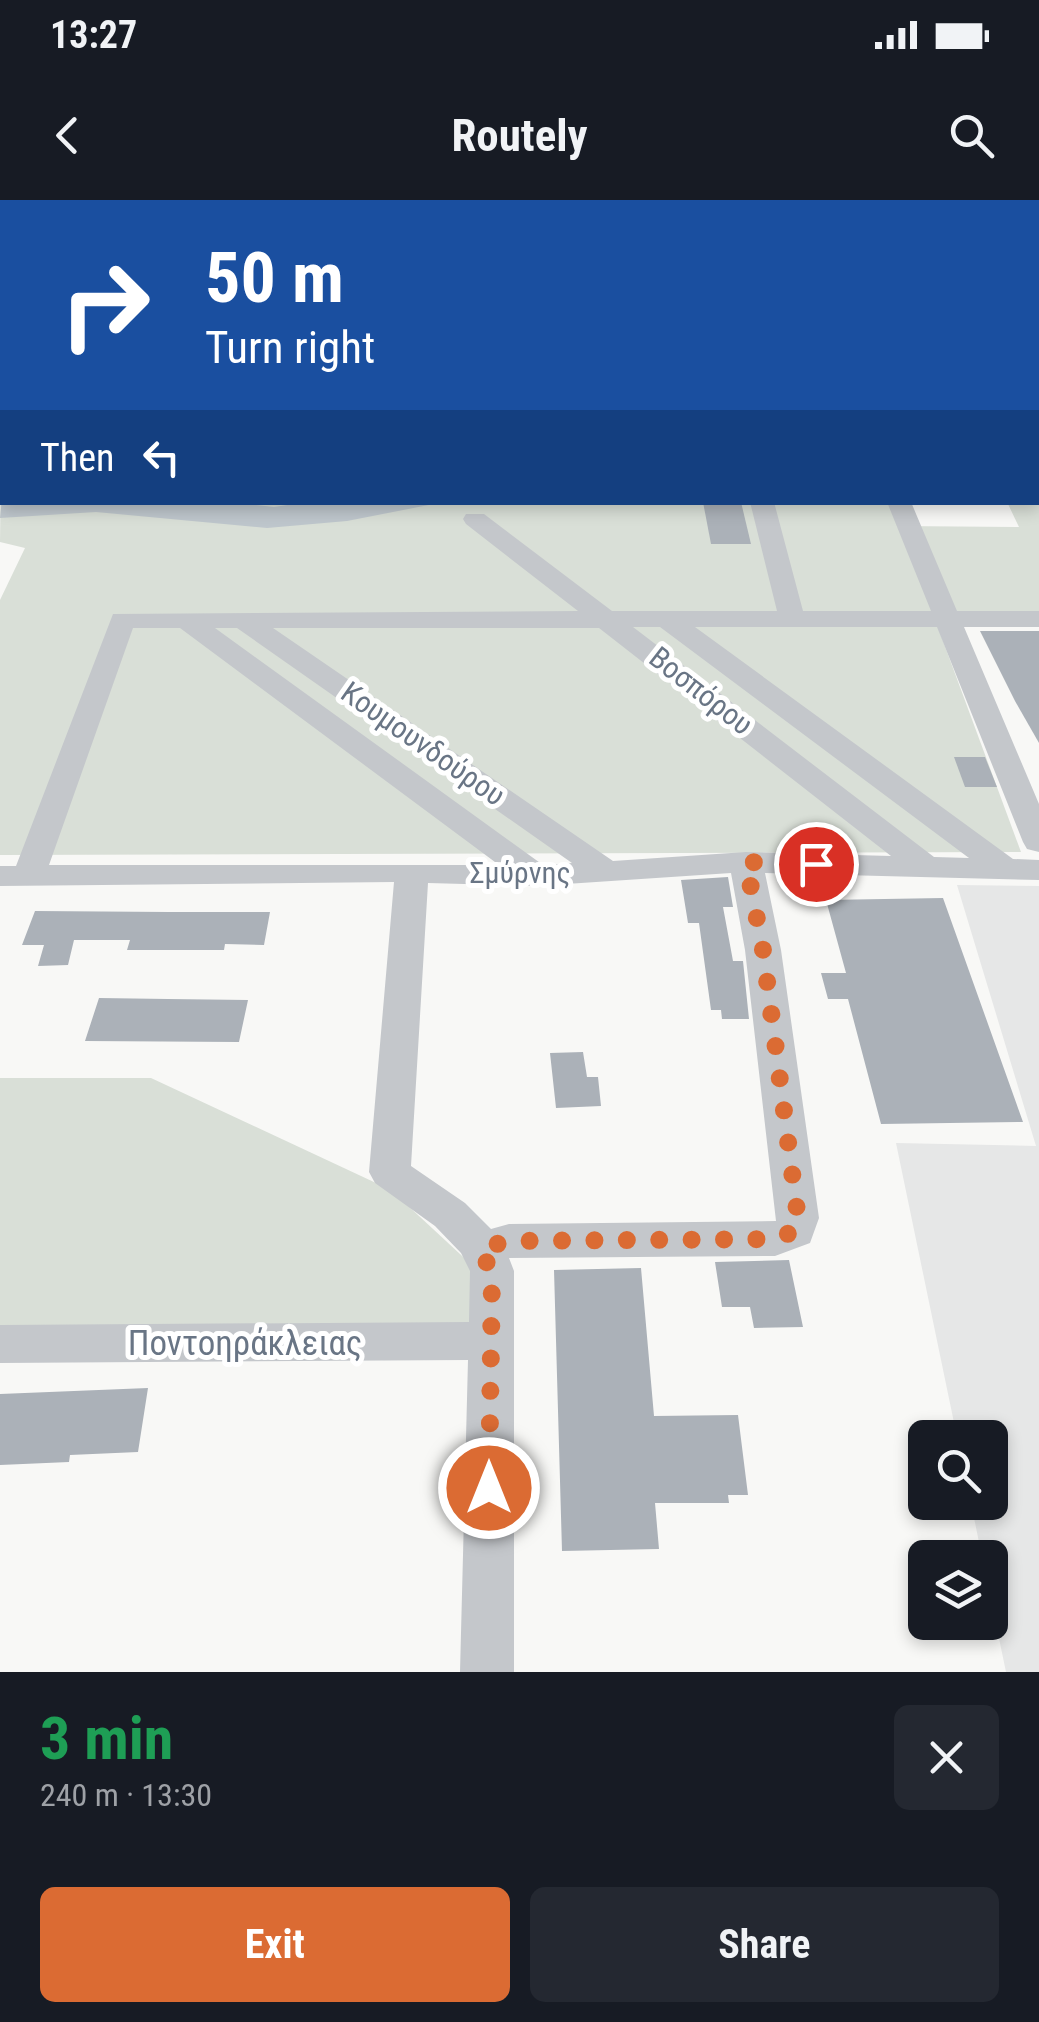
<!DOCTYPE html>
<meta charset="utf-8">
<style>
:root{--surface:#171b24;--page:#242831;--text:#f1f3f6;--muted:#9ea1a6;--accent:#db6b33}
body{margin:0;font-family:"Roboto Condensed",sans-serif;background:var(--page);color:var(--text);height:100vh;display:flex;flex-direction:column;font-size:38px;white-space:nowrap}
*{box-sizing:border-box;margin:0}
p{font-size:32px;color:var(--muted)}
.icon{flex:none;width:55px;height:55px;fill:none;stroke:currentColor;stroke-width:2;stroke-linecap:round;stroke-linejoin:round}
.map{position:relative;height:1472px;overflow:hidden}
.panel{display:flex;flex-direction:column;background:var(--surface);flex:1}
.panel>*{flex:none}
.hud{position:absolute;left:0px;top:0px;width:1040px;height:305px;box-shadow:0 5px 15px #0003;background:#1a4fa0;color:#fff;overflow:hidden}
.buttons{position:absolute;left:908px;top:1220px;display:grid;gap:20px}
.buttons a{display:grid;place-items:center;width:100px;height:100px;border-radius:15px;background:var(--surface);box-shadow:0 5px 15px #0003;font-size:50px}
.pin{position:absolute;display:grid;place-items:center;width:85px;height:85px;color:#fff;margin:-42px;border:5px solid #fff;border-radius:50%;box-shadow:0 2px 10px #0007}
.me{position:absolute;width:110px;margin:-55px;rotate:0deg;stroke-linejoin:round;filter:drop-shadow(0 0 8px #0008)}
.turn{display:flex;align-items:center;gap:35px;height:210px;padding:0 40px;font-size:45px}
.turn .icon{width:130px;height:130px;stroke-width:2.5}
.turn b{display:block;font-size:70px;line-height:85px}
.then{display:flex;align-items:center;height:95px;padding:0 40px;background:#0003;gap:20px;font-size:38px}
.round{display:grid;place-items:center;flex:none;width:105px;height:105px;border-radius:15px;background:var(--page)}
.summary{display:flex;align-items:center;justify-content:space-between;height:170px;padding:0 40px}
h1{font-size:60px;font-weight:700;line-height:75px;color:#1e9e55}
.button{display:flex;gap:20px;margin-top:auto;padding:20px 40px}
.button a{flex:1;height:115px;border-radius:15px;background:var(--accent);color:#fff;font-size:40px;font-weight:700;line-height:115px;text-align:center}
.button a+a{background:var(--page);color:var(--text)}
.status{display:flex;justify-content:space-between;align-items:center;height:70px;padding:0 50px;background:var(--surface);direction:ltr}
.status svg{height:28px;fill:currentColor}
header{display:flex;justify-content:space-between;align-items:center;height:130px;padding:0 40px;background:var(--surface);font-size:45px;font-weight:700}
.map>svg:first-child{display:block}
</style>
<div class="status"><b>13:27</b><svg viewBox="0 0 49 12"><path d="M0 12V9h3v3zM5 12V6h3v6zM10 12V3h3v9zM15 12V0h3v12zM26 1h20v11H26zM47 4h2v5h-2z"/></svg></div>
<header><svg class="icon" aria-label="back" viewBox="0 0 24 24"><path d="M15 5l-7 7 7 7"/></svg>Routely<svg class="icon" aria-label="search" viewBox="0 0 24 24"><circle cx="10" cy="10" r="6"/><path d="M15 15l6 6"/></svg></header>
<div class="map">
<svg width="1039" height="1472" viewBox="0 0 1039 1472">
<rect width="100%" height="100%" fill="#f8f8f6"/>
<!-- built -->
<path fill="#e6e7e7" d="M957 685 1039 686V1472H1006L990 1395V1358L982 1357 971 1303 990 1302V1238L957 1237 896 943 1036 946Z"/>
<!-- green -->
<g fill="#d9dfd7">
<path d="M2 185V302H888L899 326 1019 327 1008 304H1039V414H933L1021 652 0 655V400L25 348 0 342Z"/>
<path d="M0 878H151L391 990 474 1067 470 1142 0 1143Z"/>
</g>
<!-- water -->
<path fill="#bec6cc" d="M2 299V302H229L274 307 307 302 439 303 347 321 267 328 96 312 0 318Z"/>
<!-- building -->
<g fill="#abb1b8">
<path d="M703 302H741L751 344H711Z"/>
<path d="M980 431H1039V543L1015 501Z"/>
<path d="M954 557H985L997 587H965Z"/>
<path d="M728 677 733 707H723L733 761H743L749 819H722L721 810H711L699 723H688L681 680Z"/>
<path d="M943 698 1023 922 881 924 848 799H828L821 773H846L826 700Z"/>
<path d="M35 711 169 712H270L264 745 225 744 224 750H127L130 740H74L68 765 38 766 44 745H22Z"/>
<path d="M99 798 168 799 248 800 239 842 85 841Z"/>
<path d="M583 852 587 877H598L601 906 556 908 550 853Z"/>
<path d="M789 1060 803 1127 754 1128 750 1107H722L715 1062Z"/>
<path d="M641 1068 654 1216 738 1215 748 1295H728L729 1303H655L659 1349 562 1351 554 1070Z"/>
<path d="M148 1188 138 1252 70 1255 69 1262 0 1265V1194Z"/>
</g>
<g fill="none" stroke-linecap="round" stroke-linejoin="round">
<!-- street -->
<g fill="#c4c7cb" fill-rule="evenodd">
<rect x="526" y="0" width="16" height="2"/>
<path d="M942 0V2L844 1 845 0Z"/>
<rect x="0" y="71" width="2" height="10"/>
<path d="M0 223 2 224V237H0Z"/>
<path d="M1038 290H1039V304L1032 302H1038Z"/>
<path d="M750 302H774L803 411H931L887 302H911L957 411H1039V427H964L1039 604V652L1027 649 1023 642 937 427H695L1013 659 1039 660V680L765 673 781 750 819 1018 810 1043 775 1056 509 1058 514 1071V1472H460L468 1160 0 1163V1125L469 1122 470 1071 461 1053 435 1026 375 983 369 972 394 682 0 686V666H16L113 414 578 411 466 324 463 319 466 314H484L612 411H777ZM633 427H660L969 658 934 657ZM133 428H180L499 665H49ZM215 428H237L572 663 543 665ZM273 428H599L891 656 746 652 613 661ZM731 673 745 750 776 1021 509 1024 491 1029 465 1003 411 966 428 683 536 686Z"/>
</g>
<!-- secondary -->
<g fill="#d7dadf" fill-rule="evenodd">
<path d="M924 0H946L948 2H925Z"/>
<path d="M1038 136H1039V156L1038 155Z"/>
</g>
<!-- highway -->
<g fill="#d7dadf" fill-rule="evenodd">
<path d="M997 0H1023L1025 2H999Z"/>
<rect x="1038" y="64" width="1" height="18"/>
</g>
</g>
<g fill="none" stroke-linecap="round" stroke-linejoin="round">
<!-- route -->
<path stroke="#db6b33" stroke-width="18" stroke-dasharray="0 32.4" d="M489 1288 492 1076 481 1048 509 1041 775 1039 795 1031 798 1018 763 750 746 662 816 664"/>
</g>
<g text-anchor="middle" stroke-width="10" stroke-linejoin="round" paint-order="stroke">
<!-- street labels -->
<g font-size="30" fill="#697585" stroke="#fff">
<text transform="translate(701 491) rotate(38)" y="10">Βοσπόρου</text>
<text transform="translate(423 544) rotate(35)" y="10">Κουμουνδούρου</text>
<text x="520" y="683">Σμύρνης</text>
</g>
<!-- near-street labels -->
<g font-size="35" fill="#697585" stroke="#fff">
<text x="245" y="1155">Ποντοηράκλειας</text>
</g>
</g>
</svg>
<div class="buttons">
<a><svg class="icon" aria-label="search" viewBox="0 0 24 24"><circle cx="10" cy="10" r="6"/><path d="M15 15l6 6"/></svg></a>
<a><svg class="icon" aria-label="layers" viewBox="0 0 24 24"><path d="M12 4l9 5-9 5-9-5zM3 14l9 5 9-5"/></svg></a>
</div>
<div class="pin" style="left:816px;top:664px;background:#d93025"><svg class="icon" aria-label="arrive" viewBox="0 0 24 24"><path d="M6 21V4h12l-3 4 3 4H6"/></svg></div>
<svg class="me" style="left:489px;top:1288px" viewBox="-20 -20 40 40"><circle r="17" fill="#db6b33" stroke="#fff" stroke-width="3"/><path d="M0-11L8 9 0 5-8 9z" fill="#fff"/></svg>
<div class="hud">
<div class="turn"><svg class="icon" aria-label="right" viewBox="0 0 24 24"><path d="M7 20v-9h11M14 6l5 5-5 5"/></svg><div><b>50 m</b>Turn right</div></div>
<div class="then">Then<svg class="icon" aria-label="left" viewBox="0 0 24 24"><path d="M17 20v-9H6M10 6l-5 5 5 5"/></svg></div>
</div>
</div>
<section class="panel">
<div class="summary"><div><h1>3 min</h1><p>240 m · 13:30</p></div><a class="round"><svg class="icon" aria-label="close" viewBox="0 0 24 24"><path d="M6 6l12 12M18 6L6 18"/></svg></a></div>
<div class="button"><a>Exit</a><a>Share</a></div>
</section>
